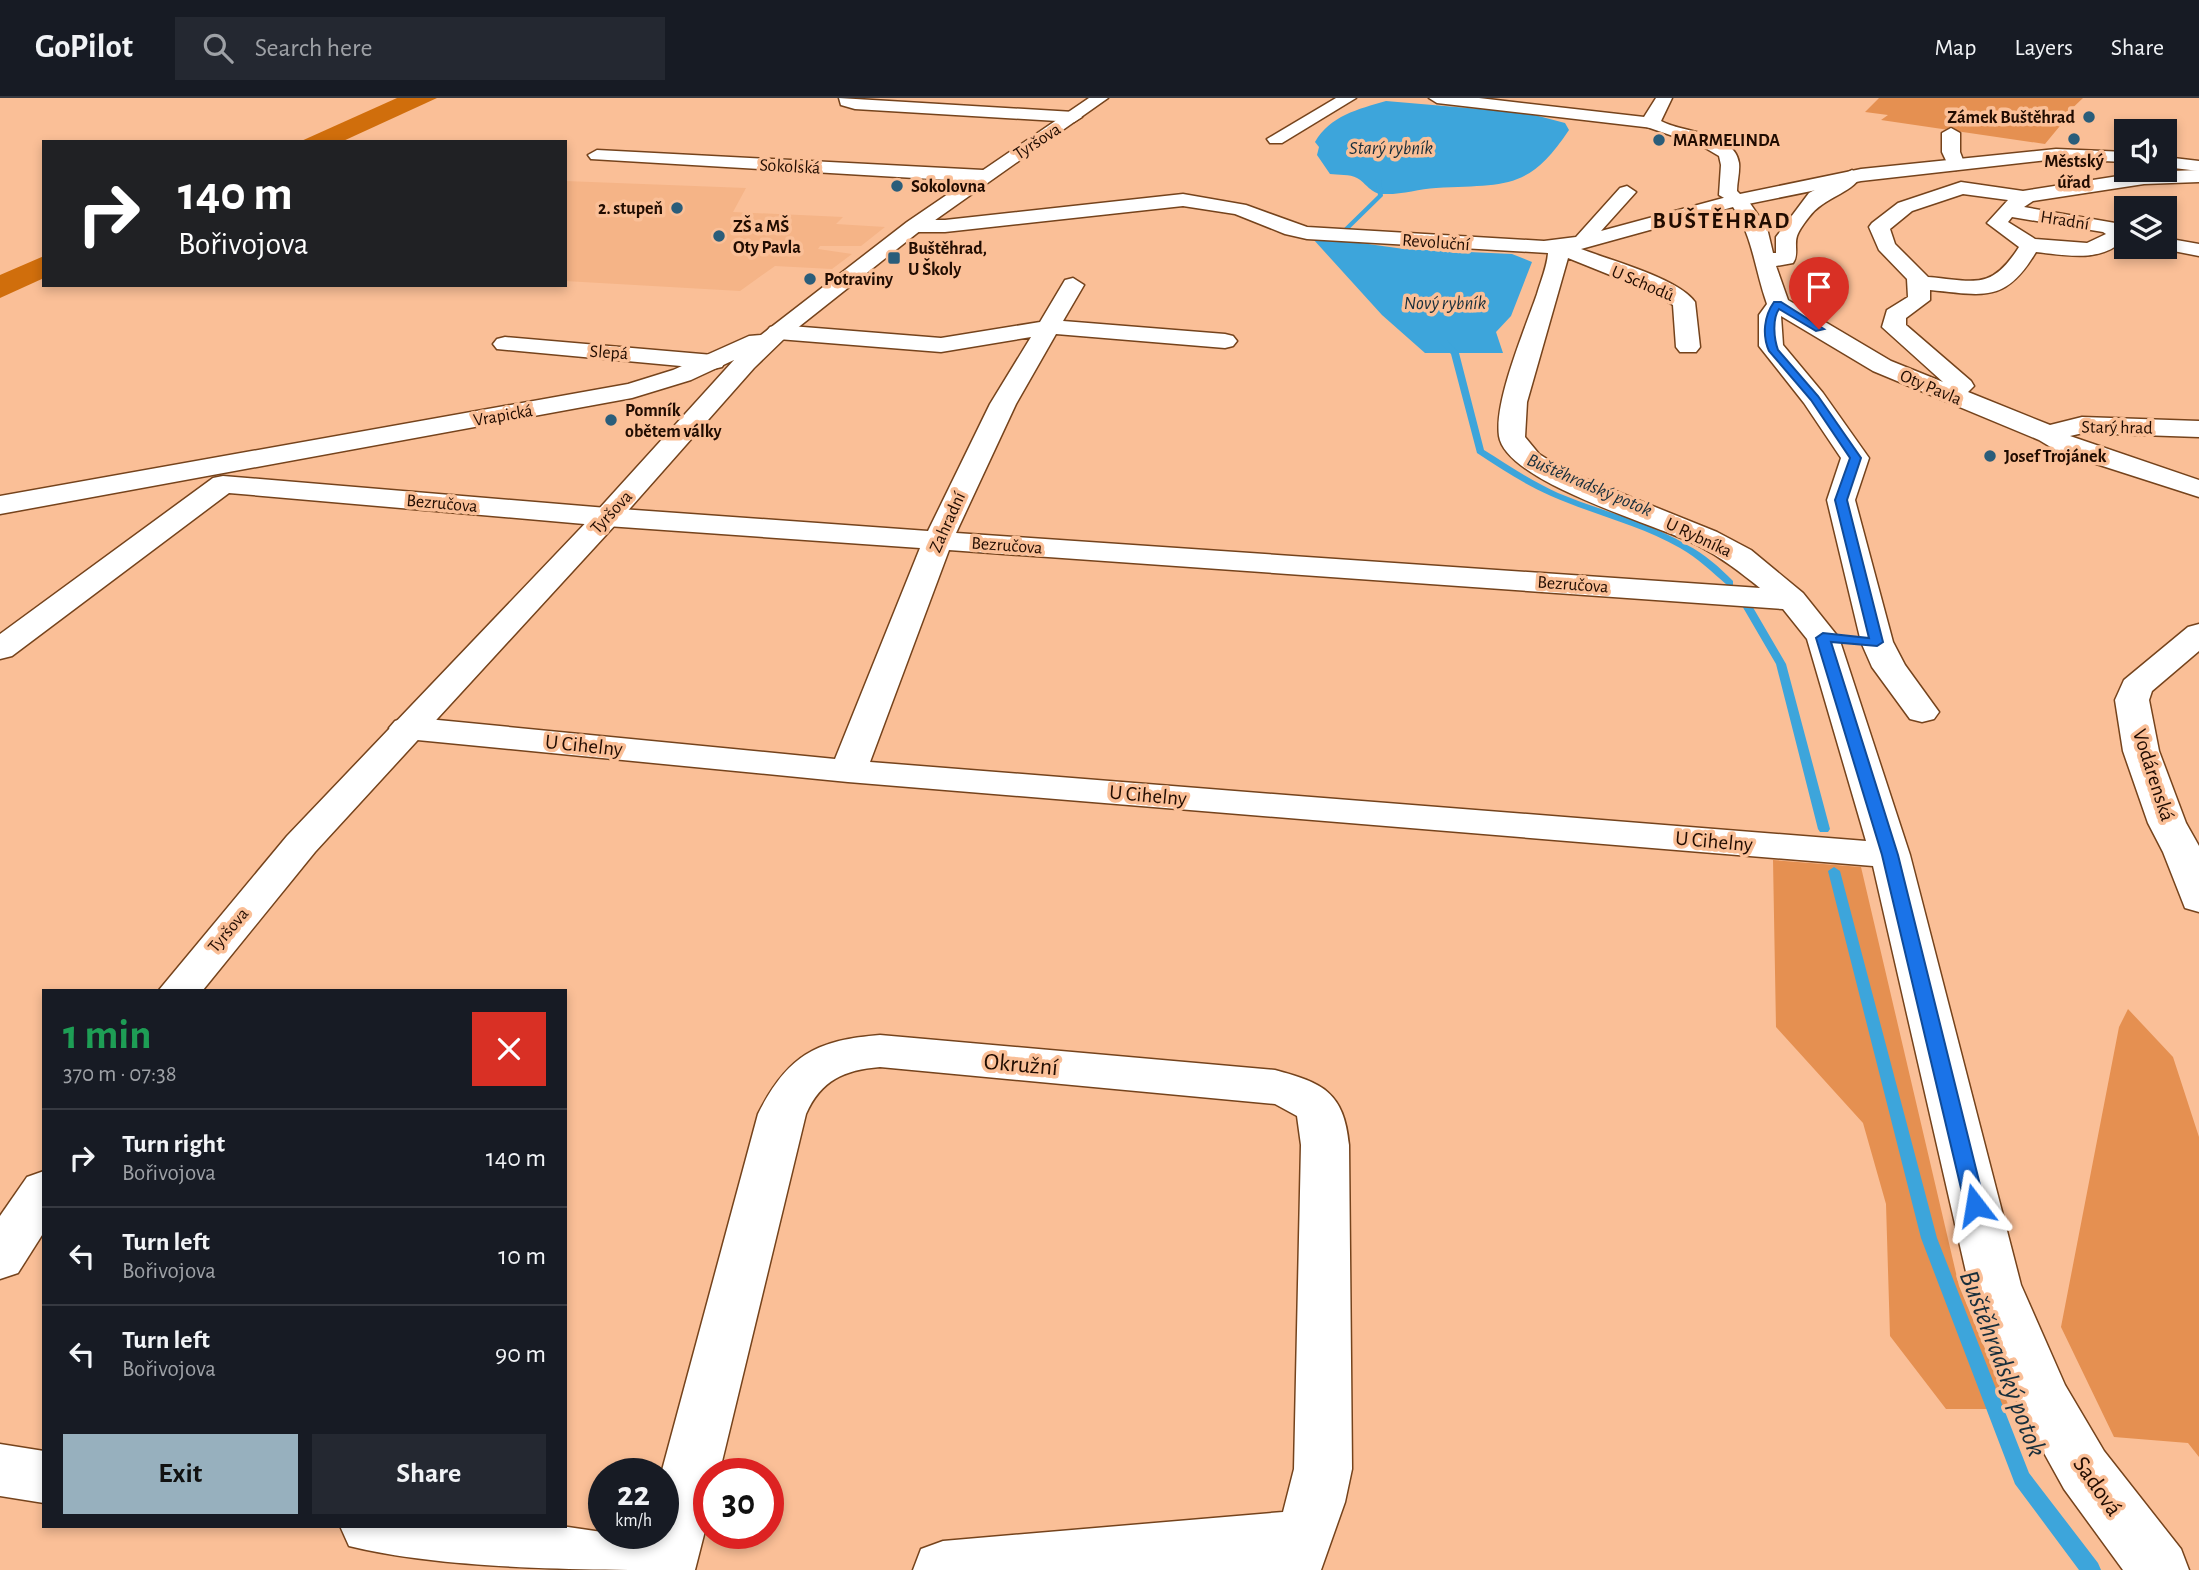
<!DOCTYPE html>
<meta charset="utf-8">
<style>
:root{--surface:#171b24;--page:#242831;--text:#f1f3f6;--muted:#9ea1a6;--line:#363941;--accent:#97b0be}
body{margin:0;font-family:"Alegreya Sans",sans-serif;background:var(--page);color:var(--text);height:100vh;display:flex;flex-direction:column;font-size:26px;white-space:nowrap}
*{box-sizing:border-box;margin:0}
p{font-size:23px;color:var(--muted)}
.icon{flex:none;width:38px;height:38px;fill:none;stroke:currentColor;stroke-width:2;stroke-linecap:round;stroke-linejoin:round}
.map{position:relative;flex:1;overflow:hidden}
.sheet{position:absolute;left:42px;top:891px;width:525px;height:539px;display:flex;flex-direction:column;background:var(--surface);border-radius:0px;box-shadow:0 4px 10px #0003}
.sheet>*{flex:none}
.banner{position:absolute;left:42px;top:42px;width:525px;height:147px;border-radius:0px;box-shadow:0 4px 10px #0003;background:#202124;color:#fff;overflow:hidden}
.controls{position:absolute;left:2114px;top:21px;display:grid;gap:14px}
.controls a{display:grid;place-items:center;width:63px;height:63px;border-radius:0px;background:var(--surface);box-shadow:0 4px 10px #0003;font-size:35px}
.speed{position:absolute;left:588px;top:1360px;display:flex;gap:14px;font-size:35px;font-weight:700;text-align:center}
.speed>*{display:grid;place-content:center;width:91px;height:91px;border-radius:50%;background:var(--surface);box-shadow:0 4px 10px #0003;line-height:1}
.speed small{font-size:18px;font-weight:400}
.speed .limit{border:10px solid #d22;background:#fff;color:#111}
.pin{position:absolute;display:grid;place-items:center;width:60px;height:60px;color:#fff;margin:-72px -30px;border-radius:50% 50% 50% 0;rotate:-45deg;box-shadow:0 0 7px #0007}
.pin .icon{rotate:45deg}
.me{position:absolute;width:77px;margin:-38px;rotate:346deg;stroke-linejoin:round;filter:drop-shadow(0 0 5px #0008)}
.turn{display:flex;align-items:center;gap:24px;height:147px;padding:0 21px;font-size:32px}
.turn .icon{width:91px;height:91px;stroke-width:2.5}
.turn b{display:block;font-size:49px;line-height:60px}
.round{display:grid;place-items:center;flex:none;width:74px;height:74px;border-radius:0px;background:var(--page)}
.headline{display:flex;align-items:center;justify-content:space-between;height:119px;padding:0 21px}
h1{font-size:42px;font-weight:600;line-height:52px;color:#1e9e55}
.cta{display:flex;gap:14px;margin-top:auto;padding:14px 21px}
.cta a{flex:1;height:80px;border-radius:0px;background:var(--accent);color:#111;font-size:28px;font-weight:600;line-height:80px;text-align:center}
.cta a+a{background:var(--page);color:var(--text)}
ul{padding:0;list-style:none}
li{display:flex;align-items:center;gap:21px;height:98px;padding:0 21px;border-top:2px solid var(--line)}
li div{flex:1}
li b{display:block;font-size:26px}
li em{font-style:normal}
header{display:flex;align-items:center;gap:42px;box-sizing:border-box;height:98px;padding:0 35px;background:var(--surface);border-bottom:2px solid var(--line)}
header strong{font-size:33px}
nav{display:flex;gap:38px;margin-inline-start:auto;font-size:24px}
.search{width:490px;height:63px;background:var(--page);display:flex;align-items:center;gap:18px;box-sizing:border-box;padding:0 24px;border-radius:0px;color:var(--muted);font-size:26px}
.map>svg:first-child{display:block}
</style>
<header>
<strong>GoPilot</strong>
<div class="search"><svg class="icon" aria-label="search" viewBox="0 0 24 24"><circle cx="10" cy="10" r="6"/><path d="M15 15l6 6"/></svg>Search here</div>
<nav><a>Map</a><a>Layers</a><a>Share</a></nav>
</header>
<div class="map">
<svg width="2199" height="1472" viewBox="0 0 2199 1472">
<rect width="100%" height="100%" fill="#fabf97"/>
<!-- built -->
<path fill="#f5b487" d="M565 83 746 90 733 114 843 119 836 126 885 129 861 148H820L818 151 852 156 832 171 775 168 740 193 565 183Z"/>
<!-- green -->
<g fill="#e59051">
<path d="M1879 0H2083L2063 19 2064 23 2045 46 1881 22 1888 17 1865 14Z"/>
<path d="M1773 762 1861 769 1959 1188 2010 1311H1946L1890 1238 1886 1106 1863 1025 1776 929Z"/>
<path d="M2128 911 2173 959 2199 1039V1359L2188 1345 2114 1339 2061 1229 2119 929Z"/>
</g>
<!-- forest -->
<g fill="#d06e0c">
<path d="M397 0H437L341 44H299Z"/>
<path d="M44 158V180L0 200V177Z"/>
</g>
<!-- water -->
<g fill="#3da5db">
<path d="M1386 3 1527 15 1565 25 1569 32C1528 94 1504 86 1436 90 1419 91 1400 97 1383 96 1371 96 1366 85 1357 80 1350 76 1338 77 1330 76L1317 57 1319 49 1315 44C1330 18 1358 11 1386 3Z"/>
<path d="M1325 140 1404 151 1512 156 1532 164 1511 218 1496 234 1503 255H1425L1382 217 1313 141Z"/>
</g>
<g fill="none" stroke-linecap="round" stroke-linejoin="round">
<!-- stream -->
<g fill="#3da5db" fill-rule="evenodd">
<path d="M1378 79 1381 81 1383 98 1337 143H1333V141L1378 97 1375 81Z"/>
<path d="M1441 242H1447L1459 255 1484 352C1508 367 1531 383 1558 395 1601 413 1647 423 1687 447 1705 456 1719 469 1733 483V487H1727C1712 474 1698 460 1680 450 1640 427 1594 417 1551 398 1524 386 1501 371 1477 355L1451 256 1441 246Z"/>
<path d="M1746 503 1751 506 1786 566 1830 731 1828 734H1820L1818 731 1776 566 1741 506Z"/>
<path d="M1834 769 1840 773 1937 1140 2029 1375 2098 1465 2101 1472H2079L2015 1386 1921 1140 1828 773Z"/>
</g>
<!-- minor casing -->
<g stroke="#75431c" stroke-width="3">
<g id="minor">
<path d="M839 0 1074 14 1082 19 1074 24 855 11 841 7Z"/>
<path d="M1336 0H1356L1282 45H1270L1267 41Z"/>
<path d="M1429 0H1479L1653 20 1661 25 1653 30 1437 5Z"/>
<path d="M1951 30 1960 35V54L1965 67 1956 72 1950 71 1942 54V35Z"/>
<path d="M597 52 983 72 992 78 983 84 591 61 588 57Z"/>
<path d="M1852 72 1861 78C1851 96 1824 99 1809 119 1805 124 1799 132 1797 138 1794 147 1799 157 1793 165L1776 168 1788 202 1891 263 1943 284 1882 229 1887 212 1908 199 1907 181 1879 152 1869 129 1872 125 1898 105 1961 84 2023 93 2144 74 2199 72V84L2144 86 2033 103 2024 109 2115 125 2124 129 2126 138C2106 166 2065 157 2036 154 2005 206 1984 197 1930 192V202L1906 220V227L1971 283 1974 288 1968 294 2050 327 2082 319 2199 323V339L2083 335 2070 338 2199 382V399L2059 354 2039 342 1873 273 1781 218 1783 247 1823 295 1869 360 1855 402 1893 544 1905 567 1939 614 1934 621 1922 624 1910 621 1872 569 1861 544 1827 402 1841 360 1804 305 1759 248V217L1767 206C1755 173 1753 138 1733 109L1581 151C1609 162 1678 180 1695 204L1700 249 1696 254H1680L1676 249 1673 207 1650 193 1568 160 1527 304 1525 339 1539 356 1566 373 1717 434 1751 452 1803 495 1839 540 1910 757 2021 1187 2065 1287 2104 1353 2181 1451 2189 1472H2123L2064 1391 2023 1317 1969 1187 1873 768 848 684 407 641 395 637 389 630 395 623 407 619 835 661 920 450 607 428 229 395 12 558 0 561V536L213 380 223 378 607 410 928 433 990 306 1031 239 941 254 778 241 770 239 766 234 770 229 778 227 941 240 1040 224 1065 182 1073 180 1084 187 1063 223 1225 236 1233 238 1237 243 1233 248 1225 250 1056 236 1016 306 956 435 1760 490C1740 474 1722 460 1699 448 1659 427 1506 385 1499 338 1494 303 1525 231 1537 196 1541 182 1547 169 1548 155L1307 141 1285 136 1235 116 1183 108 945 134H914L904 128 914 122H945L1183 96 1246 107 1307 129 1544 143 1576 139 1620 90 1627 88 1636 94 1601 133 1738 96 1745 98 1767 130 1773 155H1776V139L1809 95ZM1963 96 2008 102 1987 125 2019 149C1991 193 1975 183 1928 179L1895 146 1890 131 1912 113ZM2012 119 2103 134 2106 136 2087 145 2035 141 2008 124ZM949 452 1783 511 1807 541 1866 743 870 664Z"/>
<path d="M2165 140 2199 146V158L2158 150 2165 149Z"/>
<path d="M505 239 713 257 722 259 725 264 722 269 713 271 497 251 493 246 497 241Z"/>
<path d="M2199 526V553L2152 593 2149 602 2159 653 2186 725 2199 748V814L2185 810 2163 754 2148 725 2123 653 2115 602 2124 582 2188 529Z"/>
<path d="M880 937 1275 972C1323 985 1344 994 1349 1047L1352 1371 1345 1404 1321 1472H913L921 1451 943 1443 1283 1414 1294 1371 1301 1047 1297 1018 1275 1006 880 969C844 972 821 982 806 1016L719 1376H709V1417L695 1472C592 1472 445 1472 349 1448L340 1428H561L643 1440 645 1435H663V1376H661L758 1016C787 958 816 942 880 937Z"/>
<path d="M0 1346 44 1353V1405L0 1398Z"/>
</g>
</g>
<!-- tertiary casing -->
<g stroke="#75431c" stroke-width="3">
<g id="tertiary">
<path d="M1089 0H1108L921 132 786 239 754 270 617 425 315 754 203 892H159L287 738 597 413 734 262 691 282 632 300 0 416V398L628 286 673 272 749 238 761 237 907 124Z"/>
<path d="M1656 0H1672L1661 23C1682 35 1735 34 1739 65 1740 74 1737 84 1737 93L1740 96 1861 71 2056 51 2126 54V64L2056 61 1861 83 1738 108 1719 97 1721 67 1719 58 1702 48 1647 29 1644 19Z"/>
<path d="M2165 59 2199 63V73L2165 69Z"/>
<path d="M44 1073V1134L18 1175 0 1181V1118L27 1079Z"/>
</g>
</g>
<!-- minor -->
<use href="#minor" fill="#fff" fill-rule="evenodd"/>
<!-- tertiary -->
<use href="#tertiary" fill="#fff" fill-rule="evenodd"/>
</g>
<!-- route -->
<path fill="#1a73e8" stroke="#114b97" stroke-width="2" d="M1774 204H1781L1824 231 1816 233 1779 211C1772 221 1774 241 1778 252L1818 298 1861 360 1847 402 1883 544 1877 548 1831 544 1898 757 1985 1107 1982 1112H1968L1965 1107 1882 757 1816 540 1823 535 1869 540 1835 402 1850 360 1811 302 1769 253C1762 237 1764 218 1774 204Z"/>
<!-- markers -->
<g fill="#2a5d7a" stroke="#fabf97" stroke-width="2.5">
<circle cx="2089" cy="19" r="7"/>
<circle cx="2074" cy="41" r="7"/>
<circle cx="1659" cy="42" r="7"/>
<circle cx="897" cy="88" r="7"/>
<circle cx="677" cy="110" r="7"/>
<circle cx="719" cy="138" r="7"/>
<rect x="887" y="153" width="14" height="14" rx="3.5"/>
<circle cx="810" cy="181" r="7"/>
<circle cx="611" cy="322" r="7"/>
<circle cx="1990" cy="358" r="7"/>
</g>
<g text-anchor="middle" stroke-width="7" stroke-linejoin="round" paint-order="stroke">
<!-- far-poi labels -->
<g font-size="18" font-weight="bold" fill="#210c01" stroke="#fabf97" text-anchor="start">
<text x="2075" y="25" text-anchor="end">Zámek Buštěhrad</text>
<text x="1673" y="48">MARMELINDA</text>
<text x="2074" y="69" text-anchor="middle">Městský<tspan x="2074" dy="21">úřad</tspan></text>
<text x="911" y="94">Sokolovna</text>
<text x="663" y="116" text-anchor="end">2. stupeň</text>
<text x="733" y="134">ZŠ a MŠ<tspan x="733" dy="21">Oty Pavla</tspan></text>
<text x="908" y="156">Buštěhrad,<tspan x="908" dy="21">U Školy</tspan></text>
<text x="824" y="187">Potraviny</text>
<text x="625" y="318">Pomník<tspan x="625" dy="21">obětem války</tspan></text>
<text x="2004" y="364">Josef Trojánek</text>
</g>
<!-- far-street labels -->
<g font-size="18" fill="#210c01" stroke="#fabf97">
<text transform="translate(1037 43) rotate(-33)" y="6">Tyršova</text>
<text transform="translate(790 68) rotate(3)" y="6">Sokolská</text>
<text transform="translate(2065 122) rotate(9)" y="6">Hradní</text>
<text transform="translate(1436 144) rotate(4)" y="6">Revoluční</text>
<text transform="translate(1643 185) rotate(23)" y="6">U Schodů</text>
<text transform="translate(609 254) rotate(4)" y="6">Slepá</text>
<text transform="translate(1931 289) rotate(23)" y="6">Oty Pavla</text>
<text transform="translate(503 317) rotate(-10)" y="6">Vrapická</text>
<text transform="translate(2117 329) rotate(1)" y="6">Starý hrad</text>
<text transform="translate(442 405) rotate(5)" y="6">Bezručova</text>
<text transform="translate(611 414) rotate(-47)" y="6">Tyršova</text>
<text transform="translate(947 424) rotate(-66)" y="6">Zahradní</text>
<text transform="translate(1699 439) rotate(25)" y="6">U Rybníka</text>
<text transform="translate(1007 447) rotate(4)" y="6">Bezručova</text>
<text transform="translate(1573 486) rotate(4)" y="6">Bezručova</text>
<text transform="translate(228 832) rotate(-50)" y="6">Tyršova</text>
</g>
<!-- far-water labels -->
<g font-size="19" font-style="italic" fill="#182e3b" stroke="#fabf97">
<text x="1391" y="56">Starý rybník</text>
<text x="1445" y="211">Nový rybník</text>
<text transform="translate(1590 386) rotate(23)" y="7">Buštěhradský potok</text>
</g>
<!-- street labels -->
<g font-size="21" fill="#210c01" stroke="#fabf97">
<text transform="translate(584 647) rotate(6)" y="7">U Cihelny</text>
<text transform="translate(2154 677) rotate(72)" y="7">Vodárenská</text>
<text transform="translate(1148 697) rotate(5)" y="7">U Cihelny</text>
<text transform="translate(1714 743) rotate(5)" y="7">U Cihelny</text>
</g>
<!-- far-district labels -->
<g font-size="23" font-weight="bold" letter-spacing="2" fill="#210c01" stroke="#fabf97">
<text x="1722" y="130">BUŠTĚHRAD</text>
</g>
<!-- near-street labels -->
<g font-size="24" fill="#210c01" stroke="#fabf97">
<text transform="translate(1021 966) rotate(5)" y="8">Okružní</text>
<text transform="translate(2098 1388) rotate(55)" y="8">Sadová</text>
</g>
<!-- near-water labels -->
<g font-size="28" font-style="italic" fill="#182e3b" stroke="#fabf97">
<text transform="translate(2004 1265) rotate(69)" y="10">Buštěhradský potok</text>
</g>
</g>
</svg>
<div class="controls">
<a><svg class="icon" aria-label="sound" viewBox="0 0 24 24"><path d="M4 9h4l5-4v14l-5-4H4zM17 9q2 3 0 6"/></svg></a>
<a><svg class="icon" aria-label="layers" viewBox="0 0 24 24"><path d="M12 4l9 5-9 5-9-5zM3 14l9 5 9-5"/></svg></a>
</div>
<div class="speed"><div>22<small>km/h</small></div><div class="limit">30</div></div>
<div class="pin" style="left:1819px;top:231px;background:#d93025"><svg class="icon" aria-label="arrive" viewBox="0 0 24 24"><path d="M6 21V4h12l-3 4 3 4H6"/></svg></div>
<svg class="me" style="left:1975px;top:1107px" viewBox="-20 -20 40 40"><path d="M0-17L14 15 0 8-14 15z" fill="#1a73e8" stroke="#fff" stroke-width="4"/></svg>
<div class="banner">
<div class="turn"><svg class="icon" aria-label="right" viewBox="0 0 24 24"><path d="M7 20v-9h11M14 6l5 5-5 5"/></svg><div><b>140 m</b>Bořivojova</div></div>
</div>
<section class="sheet">
<div class="headline"><div><h1>1 min</h1><p>370 m · 07:38</p></div><a class="round" style="background:#d93025;color:#fff"><svg class="icon" aria-label="close" viewBox="0 0 24 24"><path d="M6 6l12 12M18 6L6 18"/></svg></a></div>
<ul>
<li><svg class="icon" aria-label="right" viewBox="0 0 24 24"><path d="M7 20v-9h11M14 6l5 5-5 5"/></svg><div><b>Turn right</b><p>Bořivojova</p></div><em>140 m</em></li>
<li><svg class="icon" aria-label="left" viewBox="0 0 24 24"><path d="M17 20v-9H6M10 6l-5 5 5 5"/></svg><div><b>Turn left</b><p>Bořivojova</p></div><em>10 m</em></li>
<li><svg class="icon" aria-label="left" viewBox="0 0 24 24"><path d="M17 20v-9H6M10 6l-5 5 5 5"/></svg><div><b>Turn left</b><p>Bořivojova</p></div><em>90 m</em></li>
</ul>
<div class="cta"><a>Exit</a><a>Share</a></div>
</section>
</div>
